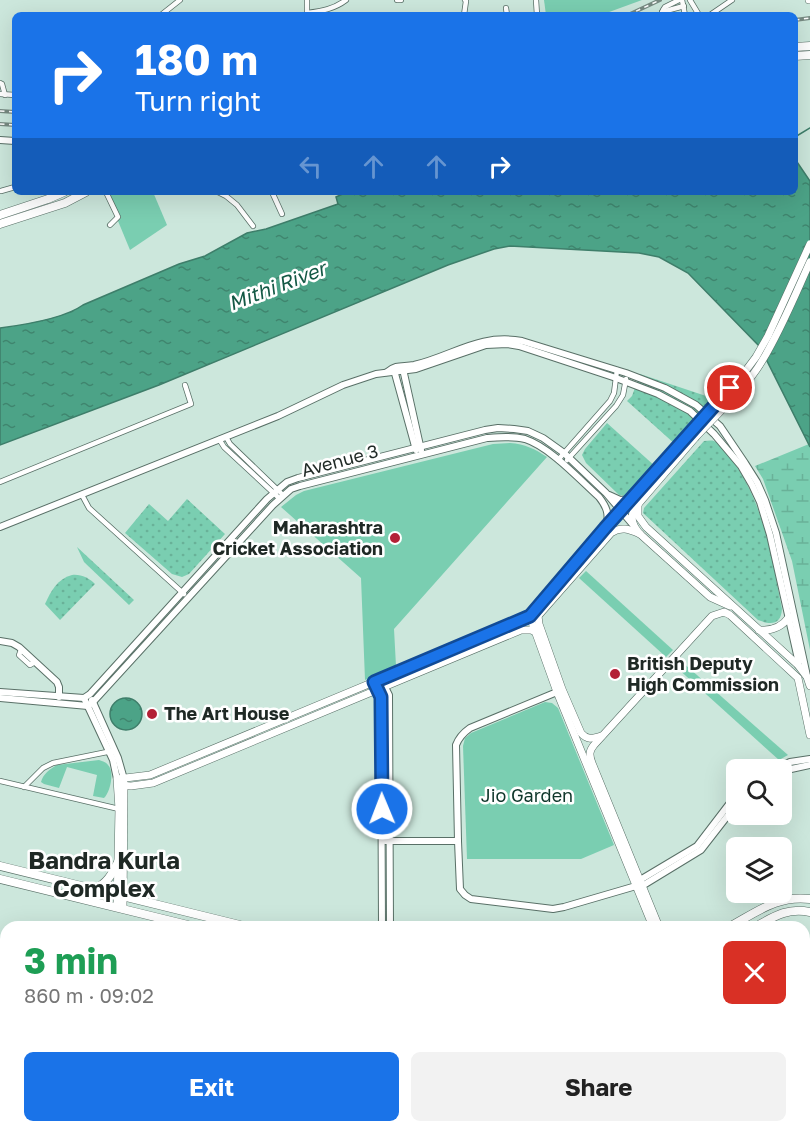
<!DOCTYPE html>
<meta charset="utf-8">
<style>
:root{--surface:#fff;--page:#f2f2f2;--text:#222;--muted:#767676;--accent:#1a73e8}
body{margin:0;font-family:"Golos Text",sans-serif;background:var(--page);color:var(--text);height:100vh;display:flex;flex-direction:column;font-size:22px;white-space:nowrap}
*{box-sizing:border-box;margin:0}
p{font-size:20px;color:var(--muted)}
.icon{flex:none;width:33px;height:33px;fill:none;stroke:currentColor;stroke-width:2;stroke-linecap:round;stroke-linejoin:round}
.map{position:relative;flex:1;overflow:hidden}
.panel{position:absolute;left:0px;top:921px;width:810px;height:212px;display:flex;flex-direction:column;background:var(--surface);border-radius:18px 18px 0 0;box-shadow:0 6px 24px #0002}
.panel>*{flex:none}
.top-card{position:absolute;left:12px;top:12px;width:786px;height:183px;border-radius:9px;box-shadow:0 6px 24px #0002;background:#1a73e8;color:#fff;overflow:hidden}
.buttons{position:absolute;left:726px;top:759px;display:grid;gap:12px}
.buttons a{display:grid;place-items:center;width:66px;height:66px;border-radius:9px;background:var(--surface);box-shadow:0 6px 24px #0002;font-size:30px}
.pin{position:absolute;display:grid;place-items:center;width:51px;height:51px;color:#fff;margin:-26px;border:3px solid #fff;border-radius:50%;box-shadow:0 2px 6px #0007}
.me{position:absolute;width:66px;margin:-33px;rotate:359deg;stroke-linejoin:round;filter:drop-shadow(0 0 4px #0008)}
.turn{display:flex;align-items:center;gap:21px;height:126px;padding:0 24px;font-size:27px}
.turn .icon{width:78px;height:78px;stroke-width:2.5}
.turn b{display:block;font-size:42px;line-height:51px}
.lanes{display:flex;align-items:center;height:57px;padding:0 24px;background:#0003;justify-content:center;gap:30px;direction:ltr}
.lanes .off{opacity:.35}
.round{display:grid;place-items:center;flex:none;width:63px;height:63px;border-radius:9px;background:var(--page)}
.overview{display:flex;align-items:center;justify-content:space-between;height:102px;padding:0 24px}
h1{font-size:36px;font-weight:700;line-height:45px;color:#1e9e55}
.primary-button{display:flex;gap:12px;margin-top:auto;padding:12px 24px}
.primary-button a{flex:1;height:69px;border-radius:9px;background:var(--accent);color:#fff;font-size:24px;font-weight:700;line-height:69px;text-align:center}
.primary-button a+a{background:var(--page);color:var(--text)}
.map>svg:first-child{display:block}
</style>
<div class="map">
<svg width="810" height="1132" viewBox="0 0 810 1132">
<defs>
<pattern id="grass-dots" width="8" height="8" patternUnits="userSpaceOnUse" patternTransform="scale(1.5)"><rect width="8" height="8" fill="#7aceb1"/><path d="M2 2h.1M6 6h.1" fill="none" stroke="#69b198" stroke-width="1.8" stroke-linecap="round"/></pattern>
<pattern id="wetland-marsh" width="20" height="14" patternUnits="userSpaceOnUse" patternTransform="scale(1.5)"><rect width="20" height="14" fill="#7aceb1"/><path d="M1 5h8M5 5V1M11 12h8M15 12V8" fill="none" stroke="#69b198"/></pattern>
<pattern id="water-ripples" width="26" height="14" patternUnits="userSpaceOnUse" patternTransform="scale(1.5)"><rect width="26" height="14" fill="#4ca387"/><path d="M2 4q2-2 4 0t4 0M15 11q2-2 4 0t4 0" fill="none" stroke="#3f856e"/></pattern>
</defs>
<rect width="100%" height="100%" fill="#cce7dc"/>
<!-- grass -->
<g fill="url(#grass-dots)">
<path d="M640 374 715 399 676 445 627 401 632 396Z"/>
<path d="M607 423 656 467 632 494 625 496 619 495 586 463 582 455 585 449Z"/>
<path d="M704 441C707 441 711 440 714 441 722 445 728 455 733 461 764 505 772 557 782 609 781 625 771 625 758 620L643 513 644 508Z"/>
<path d="M187 499 225 534 189 574 182 577 172 574 125 533 149 504 168 521Z"/>
<path d="M77 547 134 600 129 605 84 562Z"/>
<path d="M72 575C81 574 89 578 95 584L60 620 45 604C51 591 57 579 72 575Z"/>
</g>
<!-- wetland -->
<path fill="url(#wetland-marsh)" d="M809 444 810 447V650L792 561 763 479 755 466Z"/>
<!-- park -->
<g fill="#7aceb1">
<path d="M544 0H642L601 15H546Z"/>
<path d="M106 192H153L167 225 130 250Z"/>
<path d="M510 443C525 444 535 449 547 457L394 629 396 666 365 680 361 578 281 507 296 495 304 491 493 444Z"/>
<path d="M586 571 673 650 666 657 579 578Z"/>
<path d="M681 661 788 755 779 760 676 667Z"/>
<path d="M545 702 552 703 558 708 614 845 581 859H467L463 746 465 738 471 733Z"/>
<path d="M99 760C102 761 106 762 108 765 115 772 110 793 104 798L93 796 97 775 67 767 59 788 44 784 41 782C43 774 50 769 57 765Z"/>
<path d="M263 1126H389V1127L375 1132H261Z"/>
</g>
<!-- water -->
<g fill="url(#water-ripples)" stroke="#3e7e6a" stroke-width="1.5">
<path d="M795 154V159L810 181V447L760 347 688 273 659 257 639 253 510 246 494 249 448 265 159 385 0 445V328C23 325 65 318 83 305L179 264 205 256 247 233 266 229 338 204 336 197 347 192H795Z"/>
<circle cx="126" cy="714" r="16"/>
</g>
<g fill="none" stroke-linecap="round" stroke-linejoin="round">
<!-- stream -->
<g stroke="#3e7e6a" stroke-width="1.5">
<path d="M795 137 810 128"/>
<path d="M0 1094 6 1095"/>
</g>
<!-- minor casing -->
<g stroke="#597067" stroke-width="6">
<g id="minor">
<path d="M307 0V15"/>
<path d="M397 0H401"/>
<path d="M536 0 537 15"/>
<path d="M682 0 685 15"/>
<path d="M690 0 699 15"/>
<path d="M506 8 507 15"/>
<path d="M662 12 684 6"/>
<path d="M307 13C322 11 334 9 346 0"/>
<path d="M161 15 180 0"/>
<path d="M464 15 466 1 465 0"/>
<path d="M663 15V10L665 7 679 0"/>
<path d="M710 15 732 0"/>
<path d="M0 83 2 84 5 95"/>
<path d="M0 94 15 95"/>
<path d="M1 191 15 187"/>
<path d="M106 192 118 217 110 225"/>
<path d="M218 192 226 196 237 205 253 226"/>
<path d="M272 192 282 214"/>
<path d="M226 437 230 444 283 495"/>
<path d="M219 439 224 447 279 498"/>
<path d="M558 460 610 401 614 393 617 370"/>
<path d="M567 460 616 406 623 395 626 379"/>
<path d="M0 482 191 404 185 385"/>
<path d="M82 495 89 508 184 594"/>
<path d="M21 650 19 655 30 665 35 662"/>
<path d="M0 781 119 809"/>
<path d="M24 787 43 768 53 763 112 751"/>
<path d="M0 993 6 994"/>
<path d="M804 1060 810 1062"/>
<path d="M804 1105 810 1107"/>
<path d="M109 1132V1126"/>
<path d="M750 1132 752 1126"/>
</g>
</g>
<!-- tertiary casing -->
<g stroke="#597067" stroke-width="8">
<g id="tertiary">
<path d="M0 140 15 141"/>
<path d="M403 369 421 450"/>
<path d="M394 370 416 450"/>
<path d="M387 372C397 364 402 367 414 365 453 356 479 333 522 341L626 373 665 388 696 405 720 426 745 463 757 482 765 500 776 533 807 676"/>
<path d="M609 495 620 500 633 499"/>
<path d="M0 527 278 416 343 385 376 374 416 369 486 345 507 344 519 346 616 378 658 394 690 411 714 434 741 466 752 485 760 502 770 535 798 659V665"/>
<path d="M0 641 12 643 19 647 57 682 59 687V697"/>
<path d="M381 679 389 695 390 927"/>
<path d="M374 682 381 697 382 927"/>
<path d="M0 692 84 698"/>
<path d="M557 692 470 728C463 733 459 737 456 745L458 841 460 889 465 895 471 899 553 909 564 907 636 886"/>
<path d="M0 698 88 706 93 702 273 505 291 489 300 486 487 438C500 437 512 436 525 439 550 447 580 480 599 497 606 506 610 514 606 526"/>
<path d="M92 700 118 758 124 779"/>
<path d="M772 770 790 762 810 759"/>
<path d="M782 771 810 765"/>
<path d="M117 779 113 760 84 698 90 694 267 499 287 482 298 478 485 430 498 428 514 429 528 431 543 438 564 453 606 493 634 526"/>
<path d="M385 841H458"/>
<path d="M640 880 697 846 736 795"/>
<path d="M642 886 701 850 736 805"/>
<path d="M456 1126 460 1132"/>
<path d="M463 1126 466 1132"/>
<path d="M555 1126 559 1132"/>
<path d="M392 1132 406 1126"/>
<path d="M421 1132 436 1126"/>
<path d="M501 1132 508 1126"/>
</g>
</g>
<!-- secondary casing -->
<g stroke="#597067" stroke-width="8">
<g id="secondary">
<path d="M809 0H810"/>
<path d="M695 438 634 509C630 519 633 526 640 534L710 597 730 606"/>
<path d="M638 504V516L646 527 798 665 807 677 810 686"/>
<path d="M530 617 557 692 653 927"/>
<path d="M530 617 605 528 690 434"/>
<path d="M759 630C771 631 782 627 789 617"/>
<path d="M601 736C592 739 587 740 581 733L562 689 539 624 538 616 611 533C621 526 629 529 640 534"/>
<path d="M119 785 131 786 153 783 521 630H531L536 632"/>
<path d="M117 907 119 809 117 779 150 775 530 617 538 616"/>
<path d="M123 909 124 783"/>
<path d="M659 927 592 763C589 755 589 751 594 745L712 616 724 612 730 615 798 678 810 735"/>
</g>
</g>
<!-- primary casing -->
<g stroke="#597067" stroke-width="9">
<g id="primary">
<path d="M795 47 810 46"/>
<path d="M795 56 810 55"/>
<path d="M0 215 48 199 64 192"/>
<path d="M0 224 65 203 86 192"/>
<path d="M0 866 248 927"/>
<path d="M0 879 196 927"/>
<path d="M94 889C107 884 112 874 118 862"/>
<path d="M729 927C757 912 777 895 810 899"/>
<path d="M755 927C773 917 788 907 810 912"/>
</g>
</g>
<!-- minor -->
<use href="#minor" stroke="#fff" stroke-width="4.5"/>
<!-- tertiary -->
<use href="#tertiary" stroke="#fff" stroke-width="6"/>
<!-- secondary -->
<use href="#secondary" stroke="#fff" stroke-width="7"/>
<!-- primary -->
<use href="#primary" stroke="#fff" stroke-width="8"/>
<!-- rail casing -->
<g stroke="#778a82" stroke-width="4">
<g id="rail">
<path d="M628 15 660 0"/>
<path d="M795 20 810 18"/>
<path d="M0 111 15 112"/>
<path d="M0 124 15 125"/>
</g>
</g>
<!-- rail -->
<use href="#rail" stroke="#fff" stroke-width="1.5" stroke-dasharray="4.5" stroke-linecap="butt"/>
<!-- secondary-bridge casing -->
<g stroke="#597067" stroke-width="8" stroke-linecap="butt">
<g id="secondary-bridge">
<path d="M690 434 744 373 756 357 768 336 810 244"/>
<path d="M695 438C716 415 746 388 762 361 781 330 795 295 810 262"/>
</g>
</g>
<!-- secondary-bridge -->
<use href="#secondary-bridge" stroke="#fff" stroke-width="7"/>
</g>
<g fill="none" stroke-linecap="round" stroke-linejoin="round">
<!-- route casing -->
<g stroke="#114b97" stroke-width="15">
<path id="route" d="M382 809 381 697 374 682 530 616 605 528 730 388"/>
</g>
<!-- route -->
<use href="#route" stroke="#1a73e8" stroke-width="10"/>
</g>
<!-- markers -->
<g fill="#b32136" stroke="#fff" stroke-width="2">
<circle cx="395" cy="538" r="6"/>
<circle cx="615" cy="674" r="6"/>
<circle cx="152" cy="714" r="6"/>
</g>
<g text-anchor="middle" stroke-width="5" stroke-linejoin="round" paint-order="stroke">
<!-- street labels -->
<g font-size="18" fill="#1f2925" stroke="#fff">
<text transform="translate(340 461) rotate(-15)" y="6">Avenue 3</text>
</g>
<!-- poi labels -->
<g font-size="18" font-weight="bold" fill="#1f2925" stroke="#fff" text-anchor="start">
<text x="383" y="534" text-anchor="end">Maharashtra<tspan x="383" dy="21">Cricket Association</tspan></text>
<text x="627" y="670">British Deputy<tspan x="627" dy="21">High Commission</tspan></text>
<text x="164" y="720">The Art House</text>
</g>
<!-- park labels -->
<g font-size="18" fill="#0f372b" stroke="#fff">
<text x="527" y="802">Jio Garden</text>
</g>
<!-- water labels -->
<g font-size="20" font-style="italic" fill="#135945" stroke="#fff">
<text transform="translate(277 286) rotate(-21)" y="7">Mithi River</text>
</g>
<!-- district labels -->
<g font-size="24" font-weight="bold" fill="#1f2925" stroke="#fff">
<text x="104" y="869">Bandra Kurla<tspan x="104" dy="28">Complex</tspan></text>
</g>
</g>
</svg>
<div class="buttons">
<a><svg class="icon" aria-label="search" viewBox="0 0 24 24"><circle cx="10" cy="10" r="6"/><path d="M15 15l6 6"/></svg></a>
<a><svg class="icon" aria-label="layers" viewBox="0 0 24 24"><path d="M12 4l9 5-9 5-9-5zM3 14l9 5 9-5"/></svg></a>
</div>
<div class="pin" style="left:730px;top:388px;background:#d93025"><svg class="icon" aria-label="arrive" viewBox="0 0 24 24"><path d="M6 21V4h12l-3 4 3 4H6"/></svg></div>
<svg class="me" style="left:382px;top:809px" viewBox="-20 -20 40 40"><circle r="17" fill="#1a73e8" stroke="#fff" stroke-width="3"/><path d="M0-11L8 9 0 5-8 9z" fill="#fff"/></svg>
<div class="top-card">
<div class="turn"><svg class="icon" aria-label="right" viewBox="0 0 24 24"><path d="M7 20v-9h11M14 6l5 5-5 5"/></svg><div><b>180 m</b>Turn right</div></div>
<div class="lanes"><svg class="icon off" aria-label="left" viewBox="0 0 24 24"><path d="M17 20v-9H6M10 6l-5 5 5 5"/></svg><svg class="icon off" aria-label="ahead" viewBox="0 0 24 24"><path d="M12 20V5M6 11l6-6 6 6"/></svg><svg class="icon off" aria-label="ahead" viewBox="0 0 24 24"><path d="M12 20V5M6 11l6-6 6 6"/></svg><svg class="icon" aria-label="right" viewBox="0 0 24 24"><path d="M7 20v-9h11M14 6l5 5-5 5"/></svg></div>
</div>
<section class="panel">
<div class="overview"><div><h1>3 min</h1><p>860 m · 09:02</p></div><a class="round" style="background:#d93025;color:#fff"><svg class="icon" aria-label="close" viewBox="0 0 24 24"><path d="M6 6l12 12M18 6L6 18"/></svg></a></div>
<div class="primary-button"><a>Exit</a><a>Share</a></div>
</section>
</div>
